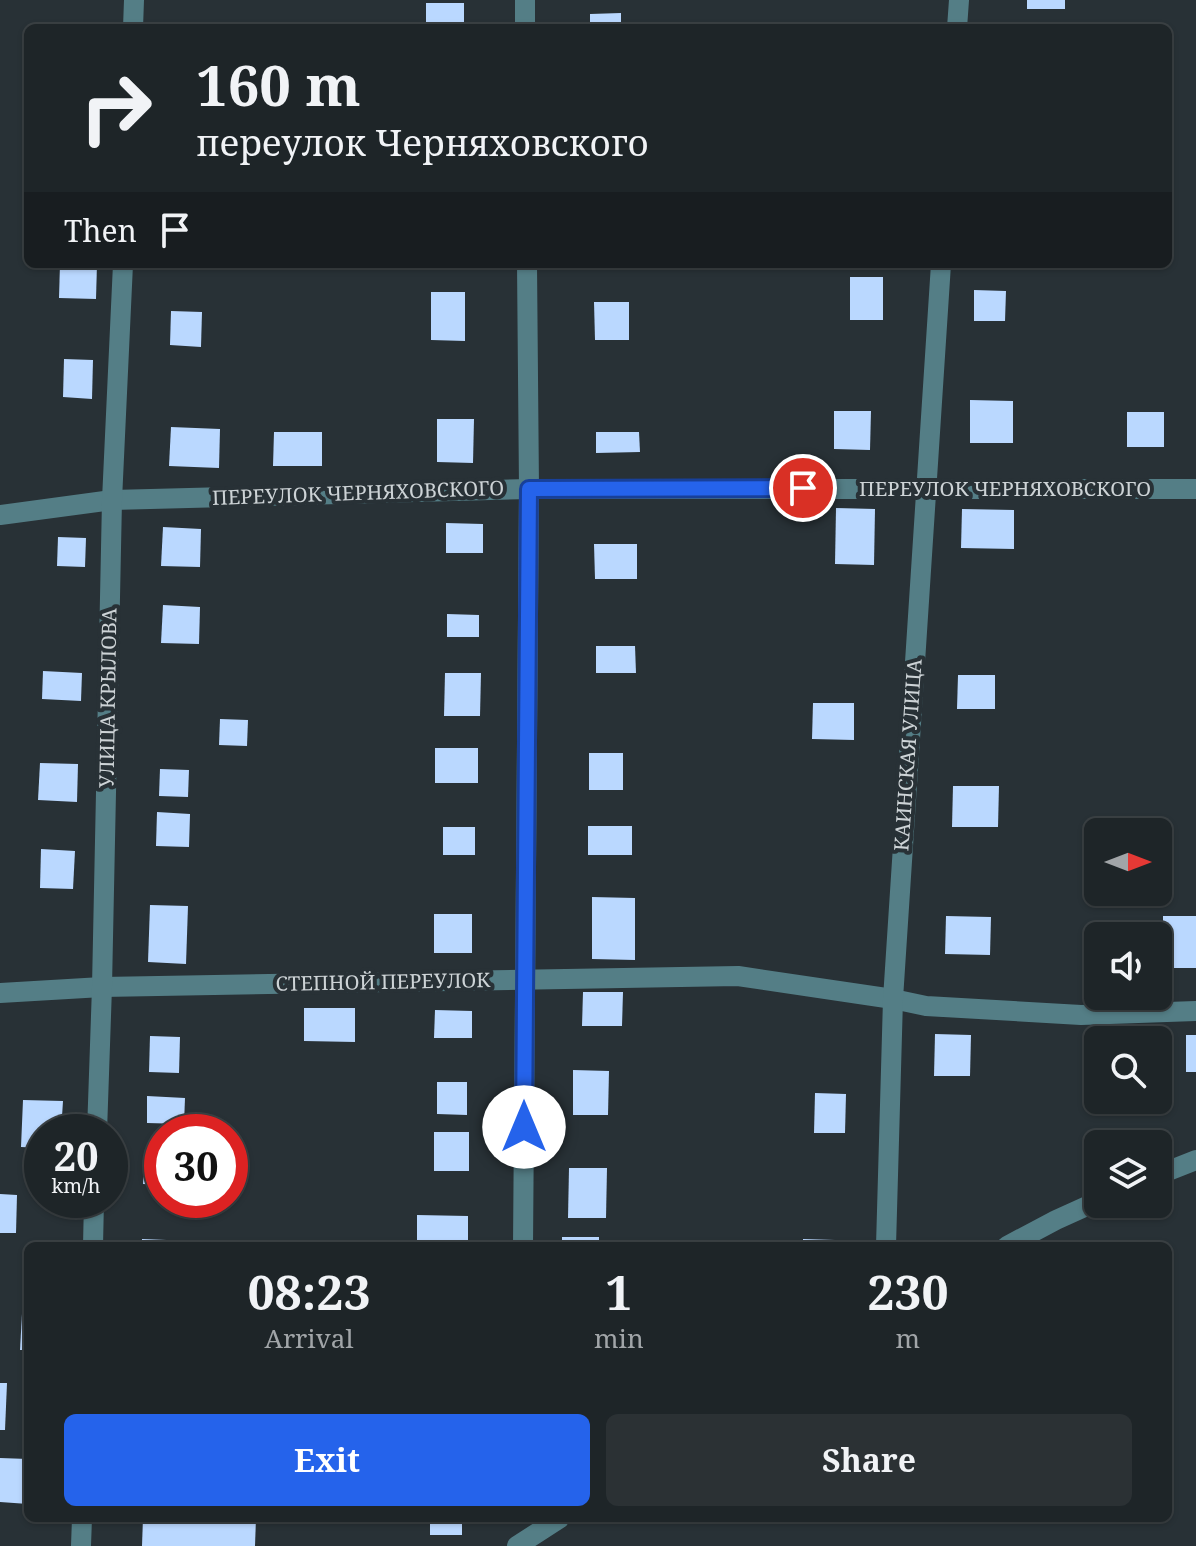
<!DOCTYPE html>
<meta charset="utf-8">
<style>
:root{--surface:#1e2528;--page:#2b3134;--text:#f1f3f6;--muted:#a1a5a8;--line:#3c4245;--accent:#2563eb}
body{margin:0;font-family:"Noto Serif",serif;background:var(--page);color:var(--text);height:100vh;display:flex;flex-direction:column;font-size:30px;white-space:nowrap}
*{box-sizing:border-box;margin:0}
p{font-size:26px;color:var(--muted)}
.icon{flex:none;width:44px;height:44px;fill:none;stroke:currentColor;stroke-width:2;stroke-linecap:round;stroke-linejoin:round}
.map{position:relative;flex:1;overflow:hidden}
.panel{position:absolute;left:24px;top:1242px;width:1148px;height:280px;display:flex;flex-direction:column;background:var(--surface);border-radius:12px;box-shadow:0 2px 6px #0004,0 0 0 2px var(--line)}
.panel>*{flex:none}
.guide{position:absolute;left:24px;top:24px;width:1148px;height:244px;border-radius:12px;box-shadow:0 2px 6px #0004,0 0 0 2px var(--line);background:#1e2528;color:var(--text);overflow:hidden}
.needle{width:52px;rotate:90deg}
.tools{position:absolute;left:1084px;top:818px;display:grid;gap:16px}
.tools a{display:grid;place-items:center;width:88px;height:88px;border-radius:12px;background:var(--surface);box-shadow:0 2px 6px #0004,0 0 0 2px var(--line);font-size:40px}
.speed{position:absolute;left:24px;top:1114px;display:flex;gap:16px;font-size:40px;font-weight:700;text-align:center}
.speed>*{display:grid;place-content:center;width:104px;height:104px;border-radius:50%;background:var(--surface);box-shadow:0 2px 6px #0004,0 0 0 2px var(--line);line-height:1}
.speed small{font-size:20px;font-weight:400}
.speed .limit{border:12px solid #d22;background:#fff;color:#111}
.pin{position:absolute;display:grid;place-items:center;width:68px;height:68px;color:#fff;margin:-34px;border:4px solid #fff;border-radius:50%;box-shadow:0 2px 8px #0007}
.me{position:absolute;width:88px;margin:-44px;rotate:0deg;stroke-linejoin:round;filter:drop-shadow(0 0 6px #0008)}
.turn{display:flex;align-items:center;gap:28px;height:168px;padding:0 40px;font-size:36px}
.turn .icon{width:104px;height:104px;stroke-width:2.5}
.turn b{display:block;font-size:56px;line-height:68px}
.then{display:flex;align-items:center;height:76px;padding:0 40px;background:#0003;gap:16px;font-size:30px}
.eta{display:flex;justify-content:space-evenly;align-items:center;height:136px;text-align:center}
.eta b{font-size:48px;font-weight:700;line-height:56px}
.cta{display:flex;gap:16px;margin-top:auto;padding:16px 40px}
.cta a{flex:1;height:92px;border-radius:12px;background:var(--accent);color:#fff;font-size:32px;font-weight:700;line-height:92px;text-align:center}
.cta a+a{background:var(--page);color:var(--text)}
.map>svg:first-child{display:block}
</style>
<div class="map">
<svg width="1196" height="1546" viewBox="0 0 1196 1546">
<rect width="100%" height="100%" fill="#283136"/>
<!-- building -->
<g fill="#bad8ff">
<rect x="1027" y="0" width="38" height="9"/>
<rect x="426" y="3" width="38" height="25"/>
<path d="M621 13V28H590V14Z"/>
<path d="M60 264H97L96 299 59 298Z"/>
<rect x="850" y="277" width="33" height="43"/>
<path d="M974 290 1006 291 1005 321H974Z"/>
<path d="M431 292H465V341L431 340Z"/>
<path d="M594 302H629V340H595Z"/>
<path d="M171 311 202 312 201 347 170 345Z"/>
<path d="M64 359 93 360 92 399 63 397Z"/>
<path d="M970 400 1013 401V443H970Z"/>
<path d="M834 411H871L870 450 834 449Z"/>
<rect x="1127" y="412" width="37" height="35"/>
<path d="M437 419H474L473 463 437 462Z"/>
<path d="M171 427 220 429 219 468 169 466Z"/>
<path d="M274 432H322V466H273Z"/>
<path d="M596 432H639L640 452 596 453Z"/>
<path d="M836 508 875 509 874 565 835 564Z"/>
<path d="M962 509 1014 510V549L961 548Z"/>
<path d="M446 523 483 524V553H446Z"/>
<path d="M163 527 201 529 200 567 161 566Z"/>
<path d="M58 537 86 538 85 567 57 566Z"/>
<path d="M594 544H637V579H595Z"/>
<path d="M163 605 200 607 199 644 161 643Z"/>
<path d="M447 614 479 615V637H447Z"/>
<path d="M596 646H635L636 673H596Z"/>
<path d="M43 671 82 673 81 701 42 699Z"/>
<path d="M445 673H481L480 716H444Z"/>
<path d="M958 675H995V709H957Z"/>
<path d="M813 703H854V740L812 739Z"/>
<path d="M220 719 248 720 247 746 219 745Z"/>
<rect x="435" y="748" width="43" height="35"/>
<rect x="589" y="753" width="34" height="37"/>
<path d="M40 763 78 764 77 802 38 800Z"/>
<path d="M160 769 189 770 188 797 159 796Z"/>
<path d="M953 786H999L998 827H952Z"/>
<path d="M157 812 190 814 189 847 156 846Z"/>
<rect x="588" y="826" width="44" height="29"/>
<rect x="443" y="827" width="32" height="28"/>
<path d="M41 849 75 851 73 889 40 888Z"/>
<path d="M592 897 635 898V960L592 959Z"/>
<path d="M150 905 188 906 186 964 148 962Z"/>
<rect x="434" y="914" width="38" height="39"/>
<path d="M946 916 991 917 990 955 945 954Z"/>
<rect x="1163" y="916" width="33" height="52"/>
<path d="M583 992H623L622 1026H582Z"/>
<path d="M304 1008H355V1042L304 1041Z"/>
<path d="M435 1010 472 1011V1038H434Z"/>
<path d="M935 1034 971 1035 970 1076H934Z"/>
<rect x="1186" y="1035" width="10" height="37"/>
<path d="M150 1036 180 1037 179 1073 149 1072Z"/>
<path d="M573 1070 609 1071 608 1115H573Z"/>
<path d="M437 1082H467V1115L437 1114Z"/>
<path d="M815 1093 846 1094 845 1133H814Z"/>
<path d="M147 1096 185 1098 184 1124 147 1123Z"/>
<path d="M23 1100 63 1101 61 1132H42V1148L21 1147Z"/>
<rect x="434" y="1132" width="35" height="39"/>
<path d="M145 1150H162V1185L143 1184Z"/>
<path d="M569 1168H607L606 1218H568Z"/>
<path d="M0 1194 17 1195 16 1233H0Z"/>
<path d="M417 1215 468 1216V1246H417Z"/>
<rect x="562" y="1237" width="37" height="9"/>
<path d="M142 1239 191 1241V1246H142Z"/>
<path d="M803 1239 835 1240V1246H803Z"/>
<path d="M22 1314H28V1350H20Z"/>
<path d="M0 1383H7L5 1430H0Z"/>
<path d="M0 1458 28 1459V1504L0 1502Z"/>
<path d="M143 1518H256L255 1546H142Z"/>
<rect x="430" y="1518" width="32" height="17"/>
</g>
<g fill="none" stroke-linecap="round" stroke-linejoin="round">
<!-- minor -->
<g stroke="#547e86" stroke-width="20">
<path d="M525 0V28"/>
<path d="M133 28 134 0"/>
<path d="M957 28 959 0"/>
<path d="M0 515 112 500 529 489H1196"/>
<path d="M0 993 102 987 738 976 893 999 926 1006 1081 1015 1196 1011"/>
<path d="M97 1132 102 987 112 500 123 264"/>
<path d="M1158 1175 1196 1160"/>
<path d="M93 1246 94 1200"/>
<path d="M523 1246 529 489 527 264"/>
<path d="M886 1246 893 999 941 264"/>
<path d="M1007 1246 1056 1220 1098 1201"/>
<path d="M81 1546 82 1518"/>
<path d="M517 1546 560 1518"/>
</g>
</g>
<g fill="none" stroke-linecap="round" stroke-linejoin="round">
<!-- route casing -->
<g stroke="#184099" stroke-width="20">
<path id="route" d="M524 1127 529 489 803 488"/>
</g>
<!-- route -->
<use href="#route" stroke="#2563eb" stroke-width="14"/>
</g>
<g text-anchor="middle" stroke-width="8" stroke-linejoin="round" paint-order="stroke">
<!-- street labels -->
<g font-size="20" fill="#cdd3d6" stroke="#283136">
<text x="1005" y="496">ПЕРЕУЛОК ЧЕРНЯХОВСКОГО</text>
<text transform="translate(358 493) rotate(-2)" y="7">ПЕРЕУЛОК ЧЕРНЯХОВСКОГО</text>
<text transform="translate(108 698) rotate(-89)" y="7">УЛИЦА КРЫЛОВА</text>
<text transform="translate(908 755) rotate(-86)" y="7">КАИНСКАЯ УЛИЦА</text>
<text transform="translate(383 982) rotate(-1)" y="7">СТЕПНОЙ ПЕРЕУЛОК</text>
</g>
</g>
</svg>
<div class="tools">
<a><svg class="needle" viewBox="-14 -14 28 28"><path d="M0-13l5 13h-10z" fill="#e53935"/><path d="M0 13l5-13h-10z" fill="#a1a5a8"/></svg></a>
<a><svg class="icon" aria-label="sound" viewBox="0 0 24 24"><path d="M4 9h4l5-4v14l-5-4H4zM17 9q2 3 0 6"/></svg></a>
<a><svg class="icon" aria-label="search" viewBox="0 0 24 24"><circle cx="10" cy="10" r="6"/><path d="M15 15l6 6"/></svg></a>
<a><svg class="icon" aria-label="layers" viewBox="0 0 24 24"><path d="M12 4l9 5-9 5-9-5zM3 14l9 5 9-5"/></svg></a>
</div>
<div class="speed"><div>20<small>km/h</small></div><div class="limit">30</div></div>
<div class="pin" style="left:803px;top:488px;background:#d93025"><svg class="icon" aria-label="arrive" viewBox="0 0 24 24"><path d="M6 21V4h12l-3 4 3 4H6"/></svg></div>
<svg class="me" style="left:524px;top:1127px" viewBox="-20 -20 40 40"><circle r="19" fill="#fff"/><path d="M0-13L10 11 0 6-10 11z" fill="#2563eb"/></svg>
<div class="guide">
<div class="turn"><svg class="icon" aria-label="right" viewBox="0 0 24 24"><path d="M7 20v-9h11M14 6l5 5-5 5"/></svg><div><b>160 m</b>переулок Черняховского</div></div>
<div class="then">Then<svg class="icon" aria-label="arrive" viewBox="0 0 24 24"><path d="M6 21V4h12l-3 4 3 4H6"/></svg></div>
</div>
<section class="panel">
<div class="eta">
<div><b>08:23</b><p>Arrival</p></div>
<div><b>1</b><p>min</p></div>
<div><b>230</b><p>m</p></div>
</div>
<div class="cta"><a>Exit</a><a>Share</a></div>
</section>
</div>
